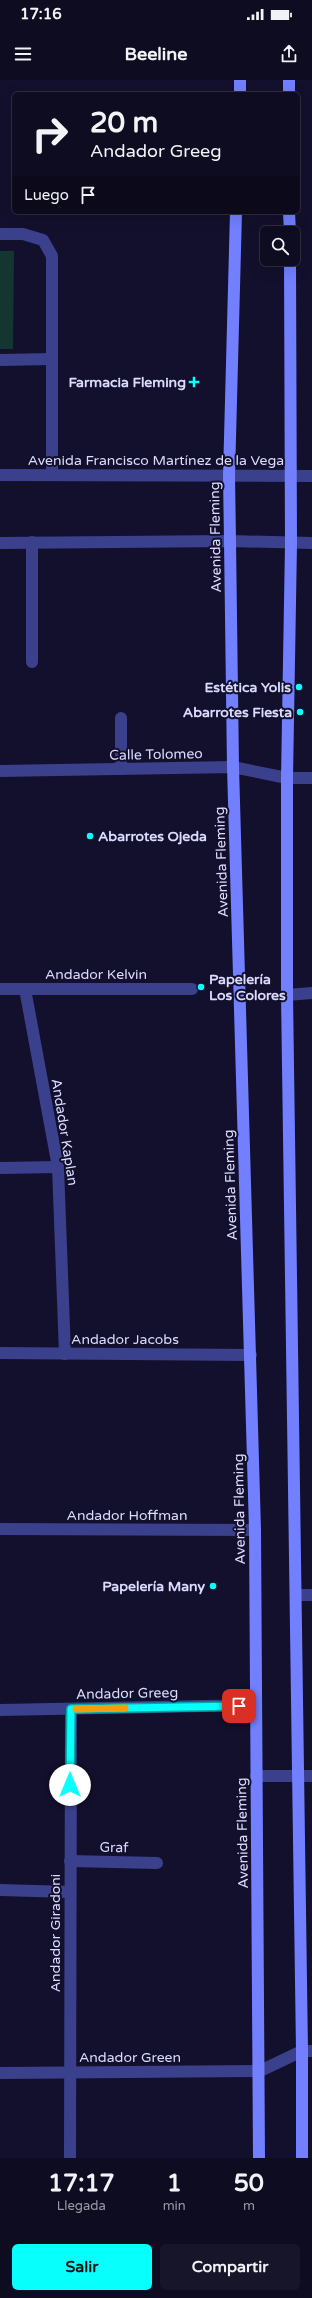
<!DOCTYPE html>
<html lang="es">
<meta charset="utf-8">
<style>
:root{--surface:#0e0c21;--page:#17152a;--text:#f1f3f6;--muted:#9b9ba5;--line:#2e2c3f;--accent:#07fffc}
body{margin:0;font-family:"Varela Round",sans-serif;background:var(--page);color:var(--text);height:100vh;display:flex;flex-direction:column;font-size:15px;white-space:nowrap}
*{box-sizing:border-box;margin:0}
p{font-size:13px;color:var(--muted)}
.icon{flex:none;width:22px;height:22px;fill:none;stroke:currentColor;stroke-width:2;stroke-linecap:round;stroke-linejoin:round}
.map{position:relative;height:2078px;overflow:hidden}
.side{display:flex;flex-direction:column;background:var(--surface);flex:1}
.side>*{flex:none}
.top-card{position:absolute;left:12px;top:12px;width:288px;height:122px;border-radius:6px;box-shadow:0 4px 16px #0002,0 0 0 1px var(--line);background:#0e0c21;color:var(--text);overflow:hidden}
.fabs{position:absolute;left:260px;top:146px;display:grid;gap:8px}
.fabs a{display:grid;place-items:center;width:40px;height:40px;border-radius:6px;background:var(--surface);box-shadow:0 4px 16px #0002,0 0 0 1px var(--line);font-size:20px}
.pin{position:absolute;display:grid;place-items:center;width:34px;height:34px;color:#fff;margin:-17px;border-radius:8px;box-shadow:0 2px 6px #0006}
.me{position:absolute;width:44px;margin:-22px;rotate:0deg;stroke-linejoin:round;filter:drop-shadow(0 0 3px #0008)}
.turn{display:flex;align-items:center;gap:14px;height:84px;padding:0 12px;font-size:18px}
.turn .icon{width:52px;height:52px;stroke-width:2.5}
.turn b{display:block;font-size:28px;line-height:34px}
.then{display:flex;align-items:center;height:38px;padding:0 12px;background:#0003;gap:8px;font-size:15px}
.eta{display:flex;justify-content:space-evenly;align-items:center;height:68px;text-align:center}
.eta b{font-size:24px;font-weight:700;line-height:28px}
.cta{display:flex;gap:8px;margin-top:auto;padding:8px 12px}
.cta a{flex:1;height:46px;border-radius:6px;background:var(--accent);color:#111;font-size:16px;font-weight:700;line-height:46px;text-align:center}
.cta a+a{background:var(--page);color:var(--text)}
.status{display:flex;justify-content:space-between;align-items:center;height:28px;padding:0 20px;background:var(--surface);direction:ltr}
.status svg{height:11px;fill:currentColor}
header{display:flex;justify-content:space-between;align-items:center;height:52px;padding:0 12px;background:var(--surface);font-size:18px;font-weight:700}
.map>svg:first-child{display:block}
</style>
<div class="status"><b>17:16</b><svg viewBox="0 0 49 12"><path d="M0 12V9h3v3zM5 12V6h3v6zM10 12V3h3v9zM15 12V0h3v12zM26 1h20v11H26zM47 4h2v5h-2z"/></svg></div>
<header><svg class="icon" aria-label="menu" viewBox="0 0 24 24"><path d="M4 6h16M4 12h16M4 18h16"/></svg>Beeline<svg class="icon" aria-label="share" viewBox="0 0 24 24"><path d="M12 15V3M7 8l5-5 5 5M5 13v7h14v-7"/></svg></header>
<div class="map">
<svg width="312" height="2078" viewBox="0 0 312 2078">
<rect width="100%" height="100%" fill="#12102c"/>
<!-- green -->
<path fill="#133631" d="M0 171H14L13 269H0Z"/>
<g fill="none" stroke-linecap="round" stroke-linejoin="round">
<!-- street -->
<g stroke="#3a408c" stroke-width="12">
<path d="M0 154H23L43 160 52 176V394"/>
<path d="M0 280 52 279"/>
<path d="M0 395 312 396"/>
<path d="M0 463 230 461 312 463"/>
<path d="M32 582V462"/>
<path d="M121 638V689"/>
<path d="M0 691 233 687 287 698H312"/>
<path d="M0 909H192"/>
<path d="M25 909 58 1087 65 1274"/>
<path d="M287 915 312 913"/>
<path d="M0 1088 58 1087"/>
<path d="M0 1273 251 1275"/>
<path d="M0 1449 255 1450"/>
<path d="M296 1515H312"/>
<path d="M0 1630 255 1625"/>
<path d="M256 1696H312"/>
<path d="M70 1781 157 1783"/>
<path d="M0 1810 70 1812"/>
<path d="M0 1993 260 1991 302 1971H312"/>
<path d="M70 2078 71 1629"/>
</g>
<!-- secondary -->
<g stroke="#727fff" stroke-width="12">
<path d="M289 0V14"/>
<path d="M240 14V0"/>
<path d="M236 132 229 396 230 461 233 687 255 1450 259 2078"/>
<path d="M289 132 290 153"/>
<path d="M290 179 291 464 287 698V915L302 1971V2078"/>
</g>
</g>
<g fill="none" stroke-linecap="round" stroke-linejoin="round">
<!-- route casing -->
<g stroke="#05a6a4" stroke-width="10">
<path id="route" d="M70 1705 71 1629 239 1626"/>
</g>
<!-- route -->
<use href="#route" stroke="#07fffc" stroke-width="7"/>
<!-- slow -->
<path stroke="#f59e0b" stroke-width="7" d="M76 1629 125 1628"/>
</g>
<!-- markers -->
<g fill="#07fffc" stroke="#12102c" stroke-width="1.5">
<path d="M192 296h4v4h4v4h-4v4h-4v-4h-4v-4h4z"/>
<circle cx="299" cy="607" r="4"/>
<circle cx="300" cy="632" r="4"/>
<circle cx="90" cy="756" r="4"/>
<circle cx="201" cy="907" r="4"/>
<circle cx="213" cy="1506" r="4"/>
</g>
<g text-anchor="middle" stroke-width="4" stroke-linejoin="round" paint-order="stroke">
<!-- poi labels -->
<g font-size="14" font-weight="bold" fill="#dbdbff" stroke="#12102c" text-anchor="end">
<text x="186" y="307">Farmacia Fleming</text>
<text x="291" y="612">Estética Yolis</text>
<text x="292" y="637">Abarrotes Fiesta</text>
<text x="98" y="761" text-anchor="start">Abarrotes Ojeda</text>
<text x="209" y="904" text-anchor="start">Papelería<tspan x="209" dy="16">Los Colores</tspan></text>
<text x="205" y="1511">Papelería Many</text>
</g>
<!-- street labels -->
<g font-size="14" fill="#dbdbff" stroke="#12102c">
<text x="156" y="385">Avenida Francisco Martínez de la Vega</text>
<text transform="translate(215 457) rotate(-91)" y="5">Avenida Fleming</text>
<text transform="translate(156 674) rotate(-1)" y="5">Calle Tolomeo</text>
<text transform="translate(221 782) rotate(-92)" y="5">Avenida Fleming</text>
<text x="96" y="899">Andador Kelvin</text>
<text transform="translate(65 1052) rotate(81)" y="5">Andador Kaplan</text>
<text transform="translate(230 1105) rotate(-92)" y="5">Avenida Fleming</text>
<text x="125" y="1264">Andador Jacobs</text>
<text transform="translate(239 1429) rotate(-91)" y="5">Avenida Fleming</text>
<text x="127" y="1440">Andador Hoffman</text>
<text transform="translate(127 1613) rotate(-1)" y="5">Andador Greeg</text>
<text transform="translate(242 1753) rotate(-91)" y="5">Avenida Fleming</text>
<text transform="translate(114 1767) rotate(1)" y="5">Graf</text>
<text transform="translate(55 1853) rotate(-90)" y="5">Andador Giradoni</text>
<text x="130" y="1982">Andador Green</text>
</g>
</g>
</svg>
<div class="fabs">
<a><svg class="icon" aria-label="search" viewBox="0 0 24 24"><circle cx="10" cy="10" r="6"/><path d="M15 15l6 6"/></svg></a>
</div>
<div class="pin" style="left:239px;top:1626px;background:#d93025"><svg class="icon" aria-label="arrive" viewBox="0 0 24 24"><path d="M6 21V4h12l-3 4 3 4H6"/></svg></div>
<svg class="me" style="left:70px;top:1705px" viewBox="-20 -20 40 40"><circle r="19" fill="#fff"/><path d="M0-13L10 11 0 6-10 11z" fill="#07fffc"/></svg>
<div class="top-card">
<div class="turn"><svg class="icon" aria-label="right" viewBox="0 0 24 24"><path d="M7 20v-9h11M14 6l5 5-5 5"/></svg><div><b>20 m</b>Andador Greeg</div></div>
<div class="then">Luego<svg class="icon" aria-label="arrive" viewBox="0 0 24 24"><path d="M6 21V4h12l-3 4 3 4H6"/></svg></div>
</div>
</div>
<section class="side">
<div class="eta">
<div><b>17:17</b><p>Llegada</p></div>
<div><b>1</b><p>min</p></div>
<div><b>50</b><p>m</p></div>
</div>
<div class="cta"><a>Salir</a><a>Compartir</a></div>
</section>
